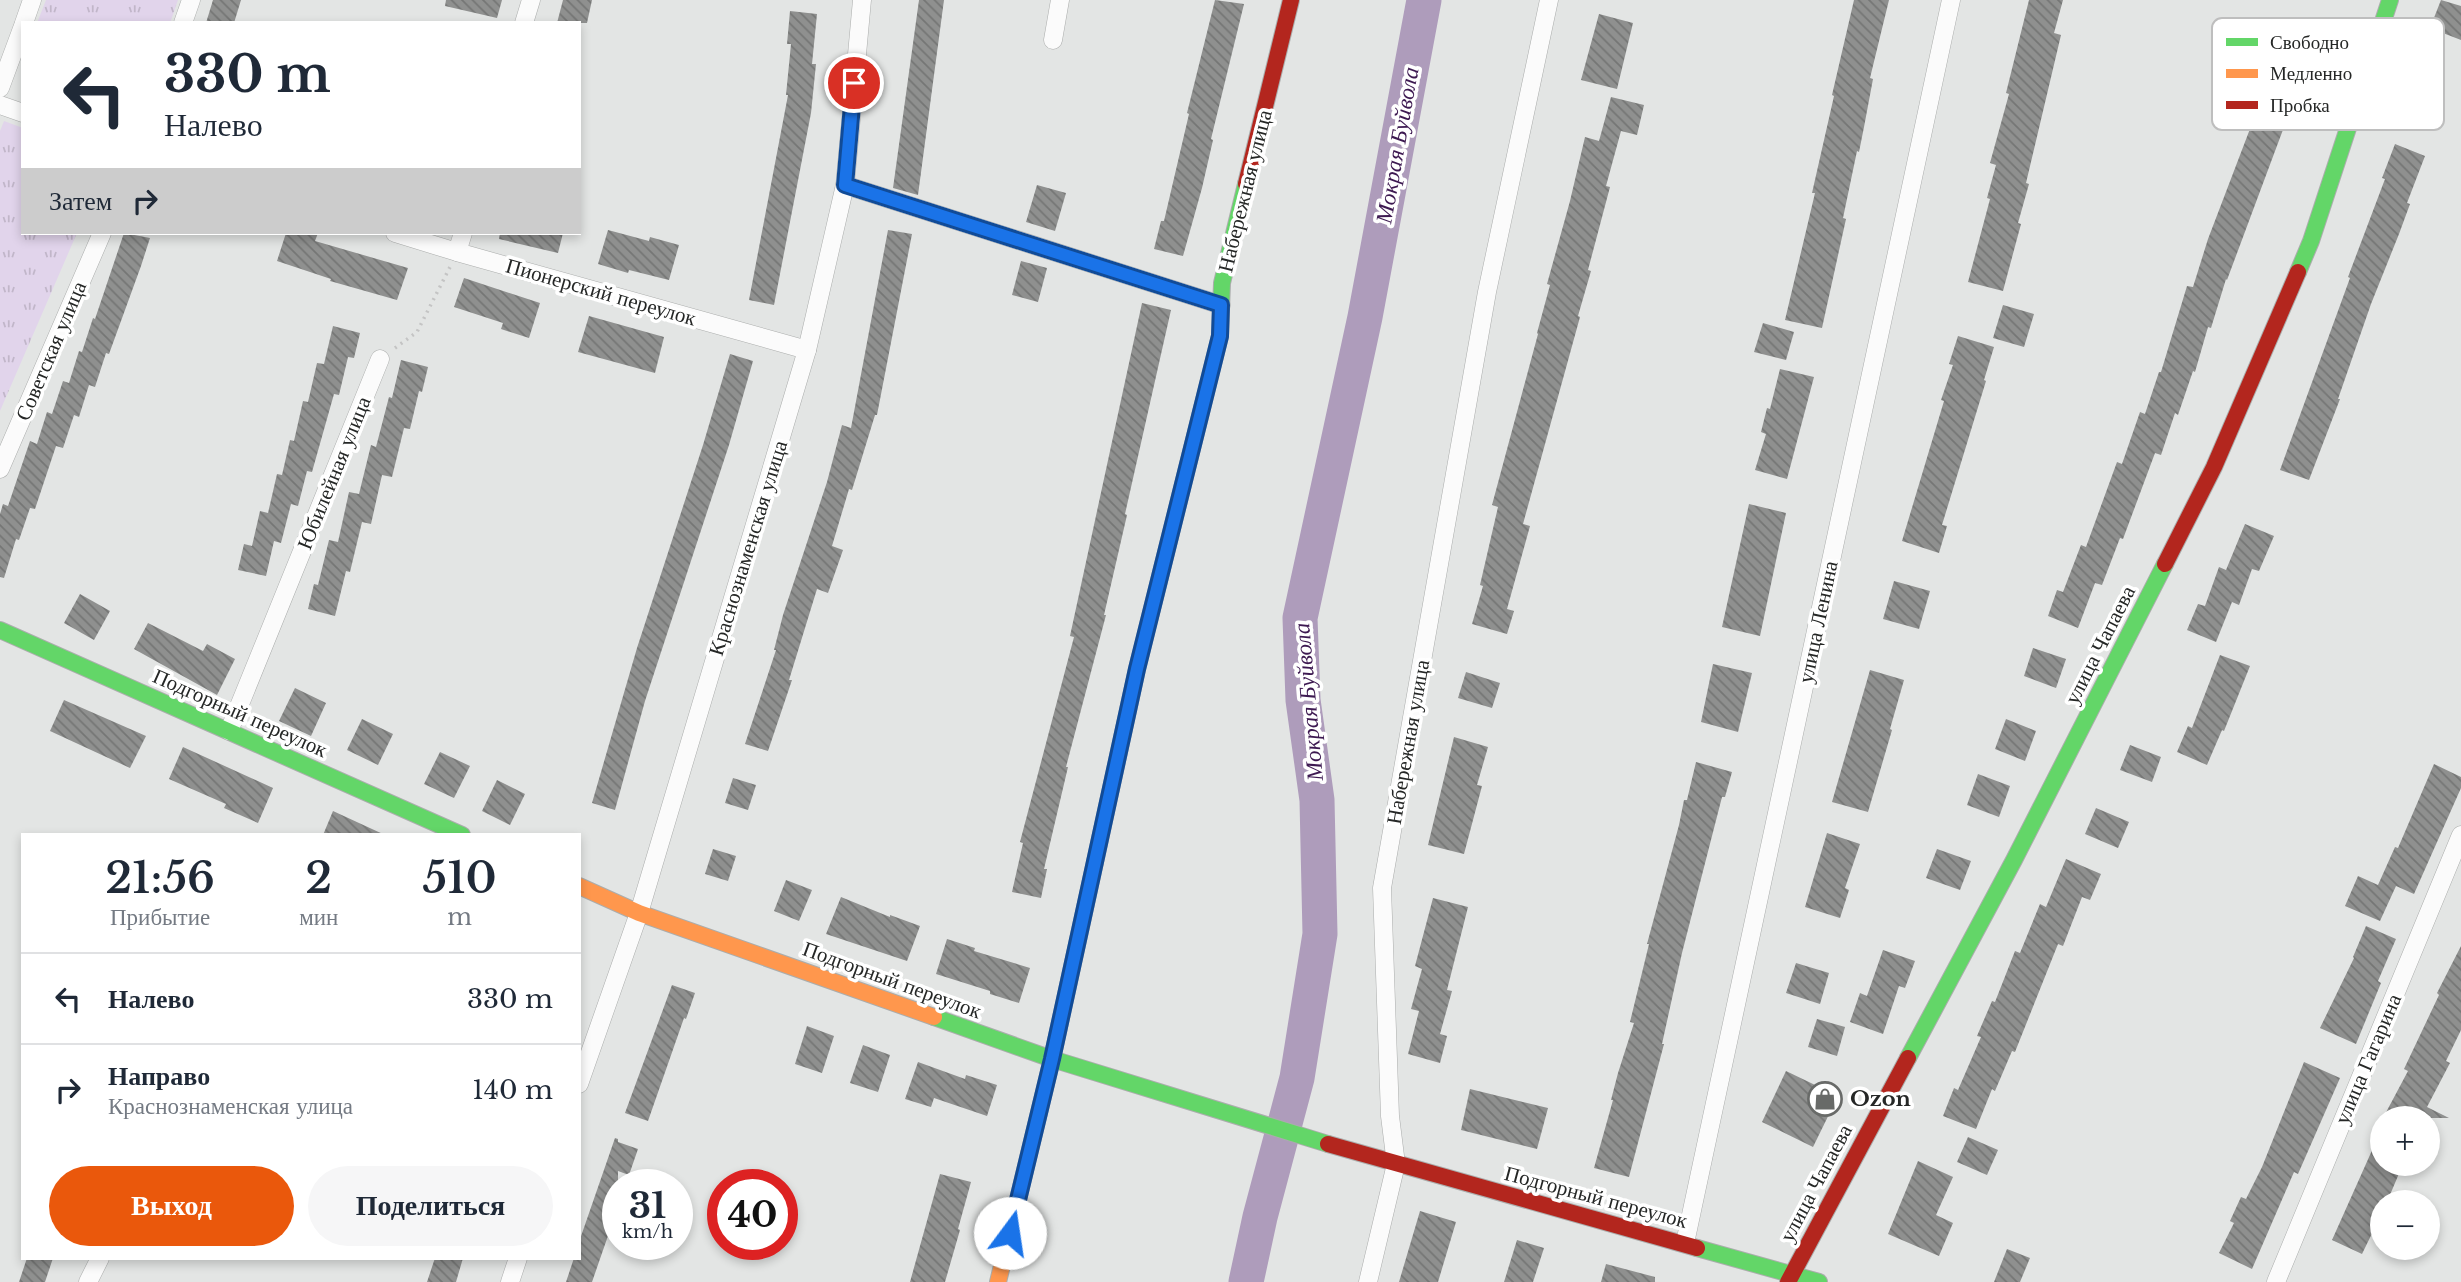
<!DOCTYPE html>
<html lang="ru">
<meta charset="utf-8">
<style>
:root{--surface:#fff;--page:#f6f6f7;--text:#1f2937;--muted:#747a83;--line:#e0e1e3;--accent:#ea580c}
body{margin:0;font-family:"Libre Baskerville",serif;background:var(--page);color:var(--text);height:100vh;display:flex;flex-direction:column;font-size:26px;white-space:nowrap}
*{box-sizing:border-box;margin:0}
p{font-size:23px;color:var(--muted)}
.icon{flex:none;width:38px;height:38px;fill:none;stroke:currentColor;stroke-width:2;stroke-linecap:round;stroke-linejoin:round}
.map{position:relative;flex:1;overflow:hidden}
.sheet{position:absolute;left:21px;top:833px;width:560px;height:427px;display:flex;flex-direction:column;background:var(--surface);border-radius:0px;box-shadow:0 4px 10px #0003}
.sheet>*{flex:none}
.guide{position:absolute;left:21px;top:21px;width:560px;height:214px;border-radius:0px;box-shadow:0 4px 10px #0003;background:#fff;color:var(--text);overflow:hidden}
.fabs{position:absolute;left:2370px;top:1106px;display:grid;gap:14px}
.fabs a{display:grid;place-items:center;width:70px;height:70px;border-radius:50%;background:var(--surface);box-shadow:0 4px 10px #0003;font-size:35px}
.speed{position:absolute;left:602px;top:1169px;display:flex;gap:14px;font-size:35px;font-weight:700;text-align:center}
.speed>*{display:grid;place-content:center;width:91px;height:91px;border-radius:50%;background:var(--surface);box-shadow:0 4px 10px #0003;line-height:1}
.speed small{font-size:18px;font-weight:400}
.speed .limit{border:10px solid #d22;background:#fff;color:#111}
.pin{position:absolute;display:grid;place-items:center;width:60px;height:60px;color:#fff;margin:-30px;border:4px solid #fff;border-radius:50%;box-shadow:0 2px 7px #0007}
.me{position:absolute;width:77px;margin:-38px;rotate:14deg;stroke-linejoin:round;filter:drop-shadow(0 0 5px #0008)}
.turn{display:flex;align-items:center;gap:24px;height:147px;padding:0 28px;font-size:32px}
.turn .icon{width:91px;height:91px;stroke-width:2.5}
.turn b{display:block;font-size:49px;line-height:60px}
.then{display:flex;align-items:center;height:66px;padding:0 28px;background:#0003;gap:14px;font-size:26px}
.eta{display:flex;justify-content:space-evenly;align-items:center;height:119px;text-align:center}
.eta b{font-size:42px;font-weight:600;line-height:49px}
.button{display:flex;gap:14px;margin-top:auto;padding:14px 28px}
.button a{flex:1;height:80px;border-radius:42px;background:var(--accent);color:#fff;font-size:28px;font-weight:600;line-height:80px;text-align:center}
.button a+a{background:var(--page);color:var(--text)}
ul{padding:0;list-style:none}
li{display:flex;align-items:center;gap:21px;height:91px;padding:0 28px;border-top:2px solid var(--line)}
li div{flex:1}
li b{display:block;font-size:26px}
li em{font-style:normal}
.map>svg:first-child{display:block}
</style>
<div class="map">
<svg width="2461" height="1282" viewBox="0 0 2461 1282">
<defs>
<pattern id="grass-tufts" width="24" height="20" patternUnits="userSpaceOnUse" patternTransform="scale(1.75)"><rect width="24" height="20" fill="#e1d4eb"/><path d="M3 7l-1-3M5 7V3M7 7l1-3M15 17l-1-3M17 17v-4M19 17l1-3" fill="none" stroke="#c1b6c9"/></pattern>
<pattern id="building-back-hatch" width="6" height="6" patternUnits="userSpaceOnUse" patternTransform="scale(1.75)"><rect width="6" height="6" fill="#8f908f"/><path d="M-1 5l2 2M0 0l6 6M5-1l2 2" fill="none" stroke="#757675"/></pattern>
</defs>
<rect width="100%" height="100%" fill="#e3e5e4"/>
<!-- grass -->
<g fill="url(#grass-tufts)">
<path d="M46 0H178L170 23H37Z"/>
<path d="M4 121 23 128V233H77L0 411V131Z"/>
</g>
<g fill="none" stroke-linecap="round" stroke-linejoin="round">
<!-- river -->
<path stroke="#ae9cbb" stroke-width="35" d="M1246 1282 1260 1217 1297 1078 1320 934 1317 800 1303 700 1300 618 1365 317 1424 0"/>
</g>
<!-- building -->
<g fill="url(#building-back-hatch)">
<path d="M213 0H241L234 23H206Z"/>
<path d="M446 0H502L497 18 445 6Z"/>
<path d="M563 0H592L587 23H557Z"/>
<path d="M919 0H944L918 195 893 188Z"/>
<path d="M1215 0 1244 4 1211 139 1213 140 1202 188 1183 256 1154 249 1161 221H1164L1189 114 1187 113Z"/>
<path d="M1854 0H1889L1870 78 1873 79 1864 127 1859 152 1857 151 1843 218 1846 219 1822 328 1785 320 1815 193H1812L1834 96 1832 95Z"/>
<path d="M2029 0H2063L2054 33 2061 35 2026 183 2029 184 2018 223 2021 224 2003 291 1968 282 1990 199 1987 198 1996 165 1990 163 2009 94 2006 93Z"/>
<path d="M2441 0 2461 6V40L2430 28Z"/>
<path d="M790 11 817 14 812 64H816L811 113 774 305 749 300 788 95H786L791 44H787Z"/>
<path d="M1599 14 1633 23 1617 89 1581 80Z"/>
<path d="M2417 74 2445 86 2434 112 2406 100Z"/>
<path d="M1611 97 1644 105 1637 135 1621 131 1606 186 1610 187 1588 270 1591 271 1578 316 1580 317 1523 524 1530 526 1507 609 1514 611 1507 634 1472 624 1483 586 1480 585 1498 507 1492 505 1538 334 1537 333 1550 285 1547 284 1570 201 1585 137 1599 141Z"/>
<path d="M2261 100 2290 111 2227 280 2226 279 2211 328 2208 327 2195 372 2193 371 2178 415 2175 413 2161 455 2155 453 2123 539 2120 538 2102 585 2095 583 2078 628 2048 616 2057 590 2063 592 2081 545 2086 547 2117 462 2122 464 2140 412 2145 414 2159 372H2161L2187 286 2193 287 2208 239Z"/>
<path d="M2395 144 2425 156 2407 203 2410 204 2399 234 2371 304 2338 399H2340L2309 480 2280 470 2350 278 2348 277 2385 179 2382 178Z"/>
<path d="M1037 185 1066 193 1055 231 1026 222Z"/>
<path d="M608 230 649 241 650 237 679 245 669 280 629 270 628 273 598 264Z"/>
<path d="M888 230 912 234 877 415H875L852 490 849 489 832 546 843 550 828 593 817 589 789 680H792L768 751 745 744 776 650H774L783 615 827 482 842 425 851 428Z"/>
<path d="M124 233 150 238 141 266 109 354 106 353 95 387 89 385 79 417 74 415 63 448 56 446 35 509 30 508 19 540 16 539 4 578 0 577V514L3 504 8 506 30 441 37 444 47 412 52 414 63 381 69 383 79 351 82 352 93 318 95 319Z"/>
<path d="M286 233H318L315 241 408 268 397 300 330 281 331 279 277 261Z"/>
<path d="M500 233H563L558 253 499 239Z"/>
<path d="M1021 261 1047 268 1038 302 1012 295Z"/>
<path d="M464 278 540 303 529 338 501 329 503 323 454 307Z"/>
<path d="M1142 303 1171 310 1125 514 1127 515 1104 615H1106L1066 767H1068L1044 869H1047L1041 898 1012 892 1023 843 1020 842 1074 637 1070 636Z"/>
<path d="M2003 305 2034 314 2024 347 1993 338Z"/>
<path d="M589 316 664 337 655 373 578 352Z"/>
<path d="M1763 323 1794 332 1786 360 1754 352Z"/>
<path d="M333 326 360 333 354 358 348 357 339 395 334 394 312 472 307 471 298 506 291 504 281 543 274 541 266 576 238 570 244 544 252 546 260 511 268 513 277 474 282 475 290 440 294 441 303 401 308 402 317 363 324 364Z"/>
<path d="M1958 336 1994 347 1984 380 1986 381 1942 525 1947 526 1939 553 1902 541 1944 401 1941 400 1953 365 1949 364Z"/>
<path d="M730 354 753 361 729 445 645 701 615 810 592 803 637 648 703 445Z"/>
<path d="M401 360 428 367 422 392 419 391 410 429 404 428 392 477 382 475 371 524 362 522 350 572 346 571 335 616 308 609 314 584 318 585 329 540 338 542 349 492 359 494 371 445 376 447 389 397 392 398Z"/>
<path d="M1780 369 1814 377 1787 479 1755 470 1766 434 1761 432 1767 408 1770 409Z"/>
<path d="M1749 504 1786 513 1760 636 1722 627Z"/>
<path d="M2245 524 2274 536 2259 571 2252 569 2239 605 2232 602 2216 642 2187 630 2198 604 2205 606 2219 567 2226 570Z"/>
<path d="M1894 581 1930 591 1919 629 1883 619Z"/>
<path d="M80 594 110 611 94 640 64 623Z"/>
<path d="M148 623 203 651 207 644 235 659 217 695 134 649Z"/>
<path d="M2033 648 2066 659 2056 688 2024 676Z"/>
<path d="M2220 655 2250 666 2224 731 2222 730 2207 765 2177 752 2188 726 2192 728Z"/>
<path d="M1713 664 1752 673 1738 732 1701 722Z"/>
<path d="M1870 670 1904 680 1890 729 1892 730 1868 812 1832 802Z"/>
<path d="M1466 672 1500 683 1492 708 1458 698Z"/>
<path d="M295 688 326 703 311 736 279 721Z"/>
<path d="M64 700 146 736 130 768 50 731Z"/>
<path d="M362 719 393 734 378 765 347 750Z"/>
<path d="M2006 719 2036 731 2025 761 1995 749Z"/>
<path d="M1454 737 1488 747 1477 785 1482 786 1464 854 1428 845Z"/>
<path d="M2130 745 2161 757 2152 782 2120 770Z"/>
<path d="M183 747 273 788 258 823 224 808 226 804 169 779Z"/>
<path d="M440 752 470 766 454 798 424 784Z"/>
<path d="M1696 762 1732 772 1725 797H1722L1682 953 1662 1044H1664L1629 1177 1594 1168 1613 1100H1611L1618 1073 1634 1023 1630 1022 1649 944H1647L1679 825 1684 800H1687Z"/>
<path d="M2434 764 2461 777V788L2414 894 2396 886 2380 921 2345 906 2358 876 2378 885 2395 847 2398 848Z"/>
<path d="M1978 774 2010 786 1999 817 1967 805Z"/>
<path d="M733 778 756 785 748 810 725 803Z"/>
<path d="M497 780 525 794 510 825 482 811Z"/>
<path d="M2096 808 2129 822 2118 848 2085 834Z"/>
<path d="M333 811 385 835H323Z"/>
<path d="M1827 833 1860 844 1845 888 1849 890 1840 918 1805 907Z"/>
<path d="M713 849 736 856 728 881 705 874Z"/>
<path d="M1937 849 1971 861 1960 890 1926 878Z"/>
<path d="M2066 859 2101 874 2090 900 2082 897 2063 946 2058 944 2015 1052 2012 1051 1995 1091 1992 1089 1976 1129 1943 1116 1954 1088 1958 1090 1981 1037 1977 1036 1992 1001 1995 1002 2015 951 2020 953 2040 904 2046 907Z"/>
<path d="M786 880 812 890 799 921 774 911Z"/>
<path d="M841 897 890 917V915L920 926 907 961 826 934Z"/>
<path d="M1433 898 1468 907 1447 990 1452 991 1440 1034 1447 1036 1440 1063 1408 1054 1419 1011 1411 1009 1422 969 1415 966Z"/>
<path d="M2366 926 2396 939 2378 981 2381 983 2356 1044 2320 1028 2354 958 2353 957Z"/>
<path d="M947 939 975 948 974 951 1030 968 1019 1003 990 994V991L936 974Z"/>
<path d="M2461 946V1030L2446 1061 2450 1063 2427 1107 2449 1118H2383L2408 1071 2404 1069 2439 995 2437 993Z"/>
<path d="M1883 950 1915 961 1905 988 1899 986 1883 1034 1850 1022 1860 993 1867 996Z"/>
<path d="M1796 963 1829 973 1820 1004 1786 993Z"/>
<path d="M672 985 695 993 686 1019 684 1018 648 1121 625 1113Z"/>
<path d="M1817 1019 1845 1027 1837 1056 1808 1047Z"/>
<path d="M807 1026 834 1036 822 1073 795 1064Z"/>
<path d="M863 1045 890 1055 878 1092 850 1083Z"/>
<path d="M918 1062 965 1079 966 1075 997 1085 987 1116 934 1098 931 1107 905 1099Z"/>
<path d="M2304 1062 2340 1078 2298 1174 2294 1172 2252 1269 2219 1253 2234 1223 2230 1221 2241 1197 2246 1199 2262 1167Z"/>
<path d="M1786 1071 1838 1096 1813 1147 1762 1122Z"/>
<path d="M1470 1089 1548 1108 1537 1149 1461 1130Z"/>
<path d="M2382 1128V1164H2403L2387 1202H2382V1213L2362 1254 2332 1240Z"/>
<path d="M1968 1137 1998 1150 1987 1175 1957 1162Z"/>
<path d="M615 1138 618 1139V1142L638 1149 629 1175 618 1171V1207L592 1282H566L574 1258H579V1242Z"/>
<path d="M1918 1161 1953 1177 1936 1215 1953 1223 1939 1256 1888 1234Z"/>
<path d="M940 1174 971 1182 958 1229 960 1230 945 1282H910Z"/>
<path d="M1420 1211 1456 1222 1438 1282H1399Z"/>
<path d="M1517 1240 1544 1248 1533 1282H1504Z"/>
<path d="M2007 1249 2030 1258 2020 1282H1994Z"/>
<path d="M27 1258H53L45 1282H19Z"/>
<path d="M435 1258H463L456 1282H427Z"/>
<path d="M1606 1264 1655 1277V1282H1601Z"/>
</g>
<g fill="none" stroke-linecap="round" stroke-linejoin="round">
<!-- street casing -->
<g stroke="#abadac" stroke-width="19">
<g id="street">
<path d="M24 23 32 0"/>
<path d="M183 23 191 0"/>
<path d="M524 23 531 0"/>
<path d="M1053 40 1060 0"/>
<path d="M0 88 23 26"/>
<path d="M0 105 23 113"/>
<path d="M845 185 1221 305"/>
<path d="M395 233 457 252 807 350"/>
<path d="M457 252 463 233"/>
<path d="M0 469 102 233"/>
<path d="M229 731 380 359"/>
<path d="M579 1084 639 913 807 350 845 185 862 0"/>
<path d="M1685 1243 1951 0"/>
<path d="M88 1282 100 1258"/>
<path d="M510 1282 518 1258"/>
<path d="M1368 1282 1396 1164 1390 1116 1382 888 1487 292 1549 0"/>
<path d="M2276 1282 2461 835"/>
</g>
</g>
<!-- fast casing -->
<g stroke="#abadac" stroke-width="18">
<g id="fast">
<path d="M2298 272 2311 241 2390 0"/>
<path d="M0 630 462 835"/>
<path d="M1095 862 1137 669 1220 336 1222 283 1246 184"/>
<path d="M934 1017 1052 1059 1328 1144"/>
<path d="M1908 1058 2014 860 2165 564"/>
<path d="M1697 1248 1819 1282"/>
</g>
</g>
<!-- slow casing -->
<g stroke="#abadac" stroke-width="18">
<g id="slow">
<path d="M579 886 639 913 934 1017"/>
<path d="M998 1282 1052 1059 1095 862"/>
</g>
</g>
<!-- jam casing -->
<g stroke="#abadac" stroke-width="18">
<g id="jam">
<path d="M1246 184 1291 0"/>
<path d="M2165 564 2214 467 2298 272"/>
<path d="M1328 1144 1697 1248"/>
<path d="M1788 1282 1908 1058"/>
</g>
</g>
<!-- path -->
<path stroke="#c4c4c4" stroke-width="3.5" stroke-dasharray="2 5" stroke-linecap="butt" d="M395 348 417 332 450 267"/>
<!-- street -->
<use href="#street" stroke="#fbfbfb" stroke-width="18"/>
<!-- fast -->
<use href="#fast" stroke="#63d668" stroke-width="16"/>
<!-- slow -->
<use href="#slow" stroke="#ff974d" stroke-width="16"/>
<!-- jam -->
<use href="#jam" stroke="#b3261e" stroke-width="16"/>
</g>
<g fill="none" stroke-linecap="round" stroke-linejoin="round">
<!-- route casing -->
<g stroke="#114b97" stroke-width="18">
<path id="route" d="M854 83 845 185 1221 305 1220 336 1137 669 1052 1059 1010 1233"/>
</g>
<!-- route -->
<use href="#route" stroke="#1a73e8" stroke-width="12"/>
</g>
<!-- icons -->
<defs>
<g id="shop-ring" transform="scale(1.75)"><circle r="9.5" fill="#fff" stroke="#686a68" stroke-width="1.5"/><path d="M-5-2.5h2.3a2.7 3.5 0 0 1 5.4 0H5L5.5 6h-11ZM-1.5-2.5h3a1.5 2.3 0 0 0-3 0Z" fill="#686a68"/></g>
</defs>
<g fill-rule="evenodd">
<use href="#shop-ring" x="1825" y="1099"/>
</g>
<g text-anchor="middle" stroke-width="7" stroke-linejoin="round" paint-order="stroke">
<!-- street labels -->
<g font-size="21" fill="#252726" stroke="#fff">
<text transform="translate(1245 191) rotate(-76)" y="7">Набережная улица</text>
<text transform="translate(601 292) rotate(16)" y="7">Пионерский переулок</text>
<text transform="translate(51 351) rotate(-67)" y="7">Советская улица</text>
<text transform="translate(334 473) rotate(-68)" y="7">Юбилейная улица</text>
<text transform="translate(748 548) rotate(-73)" y="7">Краснознаменская улица</text>
<text transform="translate(1818 622) rotate(-78)" y="7">улица Ленина</text>
<text transform="translate(2100 645) rotate(-63)" y="7">улица Чапаева</text>
<text transform="translate(240 713) rotate(24)" y="7">Подгорный переулок</text>
<text transform="translate(1408 742) rotate(-80)" y="7">Набережная улица</text>
<text transform="translate(892 980) rotate(20)" y="7">Подгорный переулок</text>
<text transform="translate(2368 1059) rotate(-67)" y="7">улица Гагарина</text>
<text transform="translate(1816 1183) rotate(-62)" y="7">улица Чапаева</text>
<text transform="translate(1596 1197) rotate(15)" y="7">Подгорный переулок</text>
</g>
<!-- poi labels -->
<g font-size="21" font-weight="bold" fill="#252726" stroke="#fff" text-anchor="start">
<text x="1850" y="1106">Ozon</text>
</g>
<!-- water labels -->
<g font-size="23" font-style="italic" fill="#3d1951" stroke="#fff">
<text transform="translate(1397 145) rotate(-80)" y="8">Мокрая Буйвола</text>
<text transform="translate(1308 702) rotate(-95)" y="8">Мокрая Буйвола</text>
</g>
</g>
<!-- legend -->
<rect x="2212" y="18" width="232" height="112" rx="10" fill="#fff" stroke="#bebebe" stroke-width="2"/>
<rect x="2226" y="38" width="32" height="8" fill="#63d668"/>
<rect x="2226" y="69" width="32" height="9" fill="#ff974d"/>
<rect x="2226" y="101" width="32" height="8" fill="#b3261e"/>
<g font-size="19" fill="#252726">
<text x="2270" y="49">Свободно</text>
<text x="2270" y="80">Медленно</text>
<text x="2270" y="112">Пробка</text>
</g>
</svg>
<div class="fabs">
<a>+</a>
<a>−</a>
</div>
<div class="speed"><div>31<small>km/h</small></div><div class="limit">40</div></div>
<div class="pin" style="left:854px;top:83px;background:#d93025"><svg class="icon" aria-label="arrive" viewBox="0 0 24 24"><path d="M6 21V4h12l-3 4 3 4H6"/></svg></div>
<svg class="me" style="left:1010px;top:1233px" viewBox="-20 -20 40 40"><circle r="19" fill="#fff"/><path d="M0-13L10 11 0 6-10 11z" fill="#1a73e8"/></svg>
<div class="guide">
<div class="turn"><svg class="icon" aria-label="left" viewBox="0 0 24 24"><path d="M17 20v-9H6M10 6l-5 5 5 5"/></svg><div><b>330 m</b>Налево</div></div>
<div class="then">Затем<svg class="icon" aria-label="right" viewBox="0 0 24 24"><path d="M7 20v-9h11M14 6l5 5-5 5"/></svg></div>
</div>
<section class="sheet">
<div class="eta">
<div><b>21:56</b><p>Прибытие</p></div>
<div><b>2</b><p>мин</p></div>
<div><b>510</b><p>m</p></div>
</div>
<ul>
<li><svg class="icon" aria-label="left" viewBox="0 0 24 24"><path d="M17 20v-9H6M10 6l-5 5 5 5"/></svg><div><b>Налево</b></div><em>330 m</em></li>
<li><svg class="icon" aria-label="right" viewBox="0 0 24 24"><path d="M7 20v-9h11M14 6l5 5-5 5"/></svg><div><b>Направо</b><p>Краснознаменская улица</p></div><em>140 m</em></li>
</ul>
<div class="button"><a>Выход</a><a>Поделиться</a></div>
</section>
</div>
